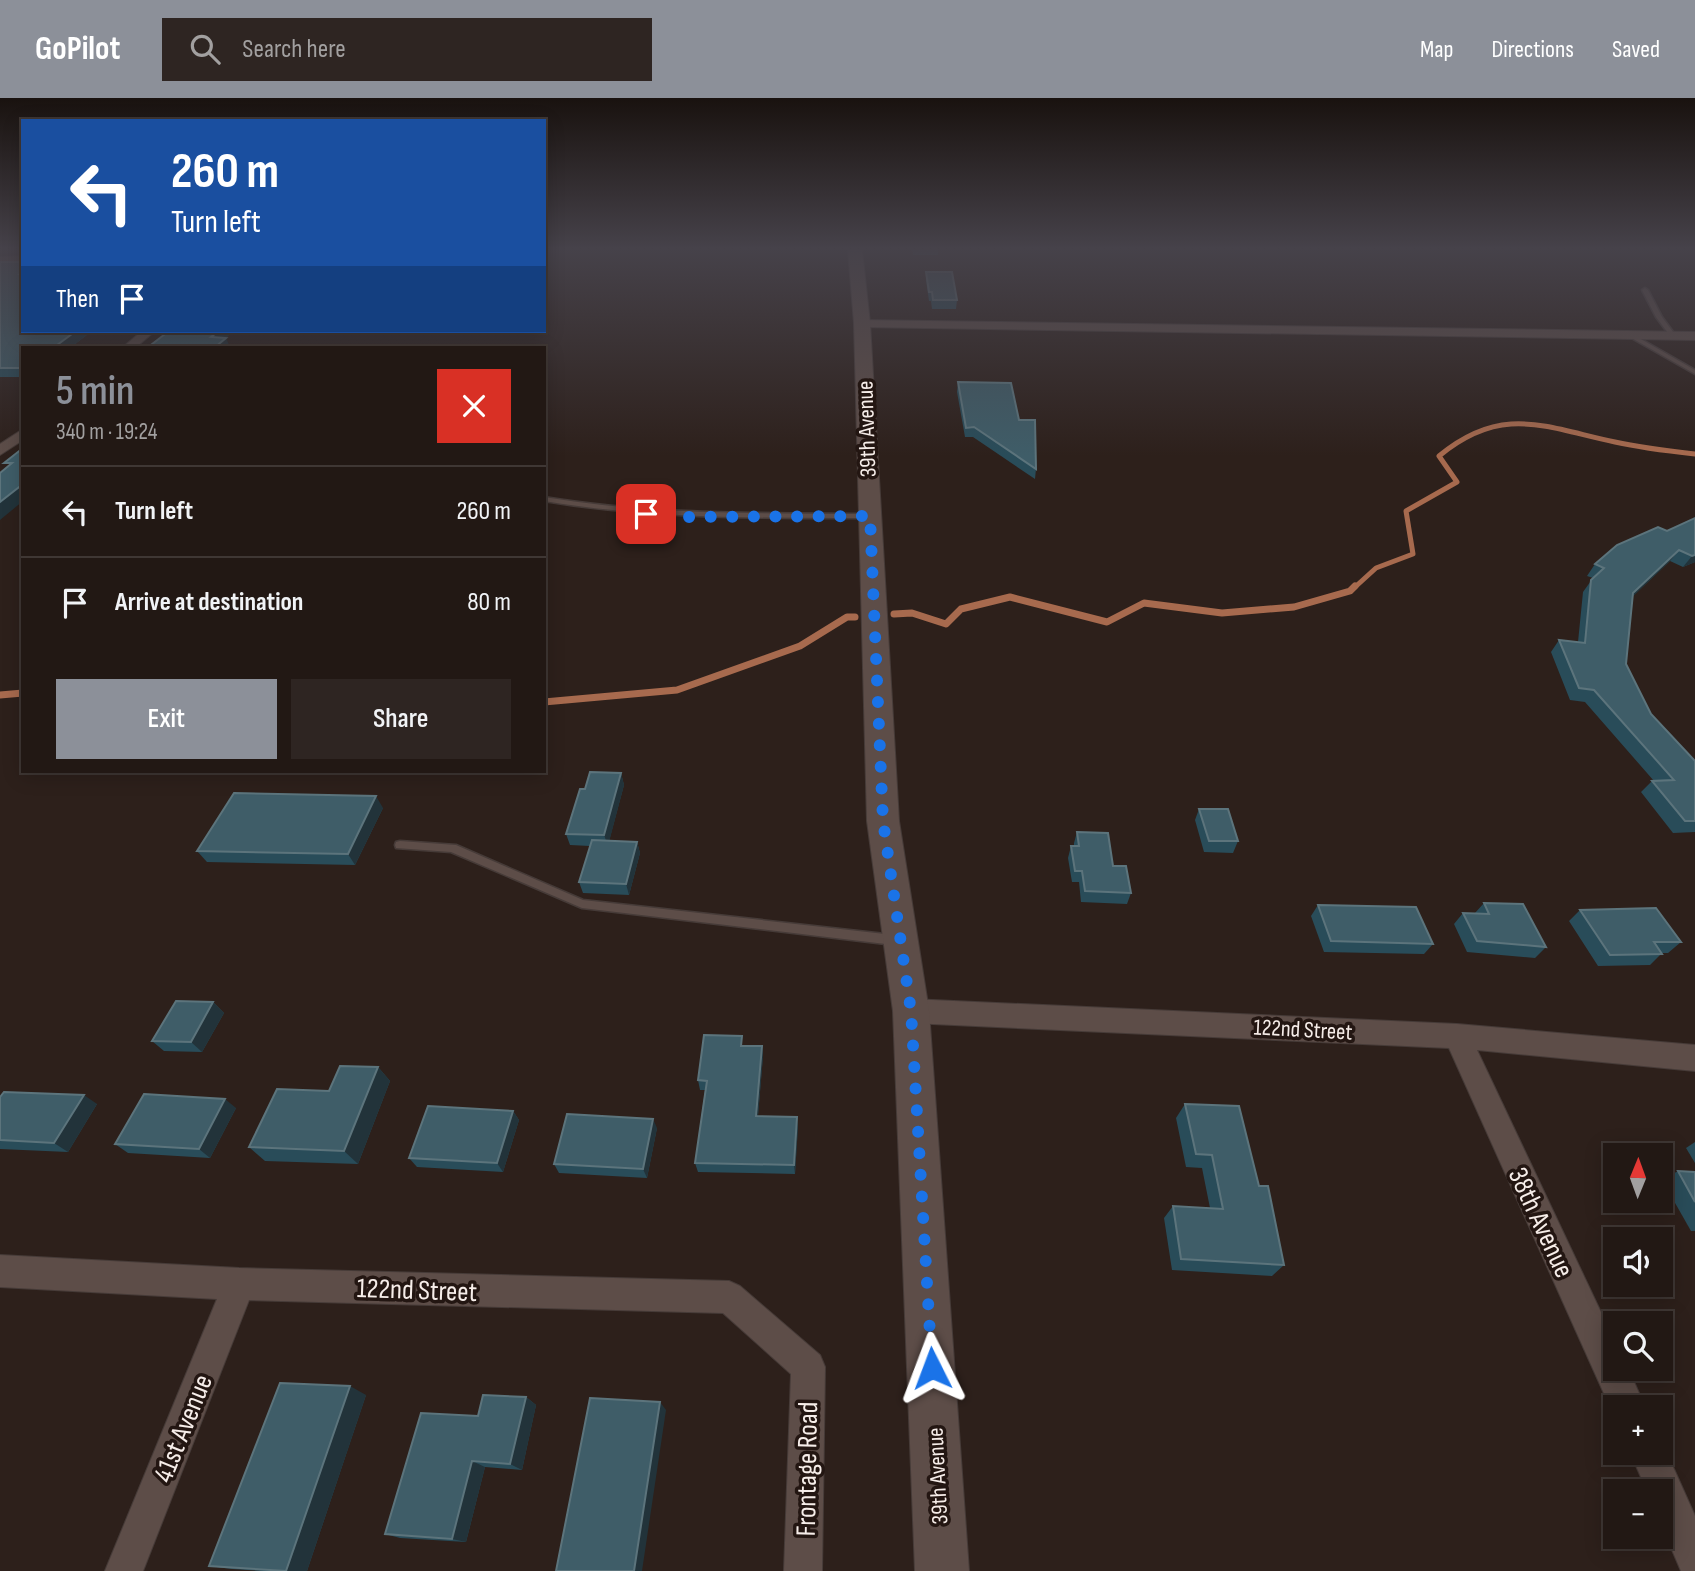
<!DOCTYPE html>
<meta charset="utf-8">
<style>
:root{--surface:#221814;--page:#2e2522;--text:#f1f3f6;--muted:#a2a0a0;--line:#3f3734;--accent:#8c9099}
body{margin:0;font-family:"Sofia Sans Condensed",sans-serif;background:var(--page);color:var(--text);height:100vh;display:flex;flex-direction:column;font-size:26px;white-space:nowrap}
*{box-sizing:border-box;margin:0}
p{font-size:23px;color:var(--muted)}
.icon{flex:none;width:38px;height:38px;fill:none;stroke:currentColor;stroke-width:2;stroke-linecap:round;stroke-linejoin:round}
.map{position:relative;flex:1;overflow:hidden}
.side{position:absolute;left:21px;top:248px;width:525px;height:427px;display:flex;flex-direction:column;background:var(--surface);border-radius:0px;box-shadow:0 4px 18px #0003,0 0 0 2px var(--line)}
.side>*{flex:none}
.hud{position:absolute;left:21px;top:21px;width:525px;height:214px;border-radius:0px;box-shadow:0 4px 18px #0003,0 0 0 2px var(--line);background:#1a4fa0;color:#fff;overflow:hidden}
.needle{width:46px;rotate:1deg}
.buttons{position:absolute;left:1603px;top:1045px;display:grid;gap:14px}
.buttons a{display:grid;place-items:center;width:70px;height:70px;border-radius:0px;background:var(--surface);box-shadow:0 4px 18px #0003,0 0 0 2px var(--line);font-size:35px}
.pin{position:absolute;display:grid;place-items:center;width:60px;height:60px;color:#fff;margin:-30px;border-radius:14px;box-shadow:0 4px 10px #0006}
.me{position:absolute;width:77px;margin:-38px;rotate:357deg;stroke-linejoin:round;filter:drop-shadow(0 0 5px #0008)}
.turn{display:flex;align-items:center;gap:24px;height:147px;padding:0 35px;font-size:32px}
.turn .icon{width:91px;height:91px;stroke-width:2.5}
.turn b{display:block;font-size:49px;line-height:60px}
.then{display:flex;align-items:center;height:66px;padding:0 35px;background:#0003;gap:14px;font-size:26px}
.round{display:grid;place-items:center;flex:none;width:74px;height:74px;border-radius:0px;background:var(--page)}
.summary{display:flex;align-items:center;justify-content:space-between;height:119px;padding:0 35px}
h1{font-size:42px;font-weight:600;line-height:52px;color:var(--accent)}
.cta{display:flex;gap:14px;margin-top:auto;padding:14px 35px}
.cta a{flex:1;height:80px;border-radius:0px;background:var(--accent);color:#fff;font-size:28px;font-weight:600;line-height:80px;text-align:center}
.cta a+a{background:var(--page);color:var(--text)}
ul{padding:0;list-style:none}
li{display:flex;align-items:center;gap:21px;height:91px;padding:0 35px;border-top:2px solid var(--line)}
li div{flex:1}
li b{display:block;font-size:26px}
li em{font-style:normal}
header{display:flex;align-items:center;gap:42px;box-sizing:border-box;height:98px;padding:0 35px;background:var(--accent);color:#fff}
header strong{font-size:33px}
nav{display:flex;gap:38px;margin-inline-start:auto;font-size:24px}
.search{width:490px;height:63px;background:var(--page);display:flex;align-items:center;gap:18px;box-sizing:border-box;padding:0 24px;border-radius:0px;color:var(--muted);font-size:26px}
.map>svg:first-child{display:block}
</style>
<header>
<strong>GoPilot</strong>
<div class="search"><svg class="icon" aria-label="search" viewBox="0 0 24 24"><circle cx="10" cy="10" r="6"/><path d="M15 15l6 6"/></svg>Search here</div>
<nav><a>Map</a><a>Directions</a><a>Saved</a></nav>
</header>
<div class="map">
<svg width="1695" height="1473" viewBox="0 0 1695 1473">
<rect width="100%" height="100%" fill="#2d201b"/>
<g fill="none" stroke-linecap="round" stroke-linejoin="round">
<!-- stream-far1 -->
<path stroke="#a76a4e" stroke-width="5" d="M1354 490 1376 470 1413 456 1406 413 1457 384 1439 358C1502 306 1544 329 1615 344 1642 350 1668 353 1695 356"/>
<!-- stream -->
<g stroke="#a76a4e" stroke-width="7">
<path d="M894 516 912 515 946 526 961 511 1010 499 1107 524 1144 505 1222 515 1294 509 1350 493 1355 488"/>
<path d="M0 597 23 595"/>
<path d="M544 604 677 592 800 548 847 519H855"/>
</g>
<!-- service casing -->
<g stroke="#463b38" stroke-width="3">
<g id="service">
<path d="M1645 190 1648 192 1662 219 1676 238 1675 239H1671L1656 219 1642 192Z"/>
<path d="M1628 236H1632L1695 272V276L1628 238Z"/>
<path d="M544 399C652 417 761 415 870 416L874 418 870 420C761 420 652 421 544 403Z"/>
<path d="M400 743 456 747 583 802 894 837 898 839 900 842 898 845 894 847 582 810 451 754 396 750 395 747 396 744Z"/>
</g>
</g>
<!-- minor casing -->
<g stroke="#463b38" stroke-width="2">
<g id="minor">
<path d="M23 158V164L0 165V159Z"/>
<path d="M858 222 1695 234V242L862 229 856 225Z"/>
<path d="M142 233H155L135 250H122Z"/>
<path d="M23 331V342L0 357V346Z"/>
<path d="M911 901 1457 926 1695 947V973L1477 952 1615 1244V1270H1628L1645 1309H1615V1320L1449 950 911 925 902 921 898 913 902 905Z"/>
<path d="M0 1157 239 1170 729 1183 740 1188 820 1257 825 1269 822 1473H784L791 1276 723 1215 249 1202 143 1473H105L217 1201 0 1189Z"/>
<path d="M1661 1342 1695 1418V1473H1681L1661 1426V1393H1647L1630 1354H1661Z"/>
</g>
</g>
<!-- secondary casing -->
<g stroke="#463b38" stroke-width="2">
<path id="secondary" d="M848 152H862L870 225 899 723 929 913 969 1473H915L893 913 867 723 854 225Z"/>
</g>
<!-- service -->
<use href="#service" fill="#5d4d48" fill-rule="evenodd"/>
<!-- minor -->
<use href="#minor" fill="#5d4d48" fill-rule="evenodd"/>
<!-- secondary -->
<use href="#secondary" fill="#5d4d48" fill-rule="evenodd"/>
</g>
<!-- wall -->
<g fill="#294c59">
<path d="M912 152H938V157H913Z"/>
<path d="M0 164 92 233 70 250H23V279H0Z"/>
<path d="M926 174 957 202 956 211H932L931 203H929L926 182Z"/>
<path d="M958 284 1019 322 1036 371 1035 381 973 339H965L957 294Z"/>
<path d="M1695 420V464L1683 469 1670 463 1632 499 1626 566 1651 616 1695 663V734L1673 735 1641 694 1652 683H1654L1585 604 1570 602 1551 554 1559 542 1578 544 1583 494 1593 480 1587 478 1595 466Z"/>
<path d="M621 675 624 687 609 743 637 744 640 755 629 797 583 795 579 784 590 748 570 747 566 736 585 691Z"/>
<path d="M383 710 355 767 207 764 197 753Z"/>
<path d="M1199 711 1238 743 1233 755 1204 754 1195 722Z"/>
<path d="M1077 734 1113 768 1131 795 1127 806 1081 804 1079 784H1072L1068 760 1071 748H1074V745Z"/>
<path d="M1484 805 1546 849 1535 860 1467 854 1454 826 1463 815H1475Z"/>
<path d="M1318 807 1433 846 1424 856 1324 854 1311 818Z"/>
<path d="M1580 812 1681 844 1668 855H1662L1650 867 1598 868 1569 823Z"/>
<path d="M213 904 224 915 202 954 164 953 152 943Z"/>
<path d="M744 948H762L763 958 758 1018 798 1028 795 1076 698 1074 695 1065 705 992H700L698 982Z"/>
<path d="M378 969 390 983 358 1066 265 1063 249 1049 329 993Z"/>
<path d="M0 999 97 1006 68 1054 0 1051Z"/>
<path d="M1185 1006 1259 1088 1284 1167 1272 1178 1172 1172 1164 1120 1173 1108 1210 1110 1202 1070 1186 1069 1176 1020Z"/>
<path d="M236 1010 210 1060 128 1055 115 1046Z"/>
<path d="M513 1013 519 1022 503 1074 417 1069 409 1060Z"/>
<path d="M657 1030 647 1080 559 1075 554 1066Z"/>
<path d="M1695 1044V1065L1686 1050Z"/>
<path d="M1678 1073 1695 1074V1133H1691L1662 1082Z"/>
<path d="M366 1297 307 1473H264L232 1471 209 1468Z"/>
<path d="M526 1299 536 1307 522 1372 485 1369 466 1444 400 1440 385 1436 478 1318Z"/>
</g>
<!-- shaded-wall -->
<g fill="#22333a">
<path d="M76 233H92L70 250H53Z"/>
<path d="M219 233H234L226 240 230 249 229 250H214L211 239Z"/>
<path d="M23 386V403L0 422V404Z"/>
<path d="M1679 452 1670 463 1624 507 1633 495Z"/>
<path d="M1695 457V464L1683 469 1692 458Z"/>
<path d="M621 675 624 687 608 748 604 737Z"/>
<path d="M376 698 383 710 355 767 348 756Z"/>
<path d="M637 744 640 755 629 797 626 786Z"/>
<path d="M213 904 224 915 202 954 191 944Z"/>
<path d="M762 948 763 958 757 1028 756 1018Z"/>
<path d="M378 969 390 983 358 1066 344 1053Z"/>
<path d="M84 997 97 1006 68 1054 54 1045Z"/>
<path d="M225 1001 236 1010 210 1060 199 1051Z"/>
<path d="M513 1013 519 1022 503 1074 497 1065Z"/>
<path d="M797 1019 798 1028 795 1076 794 1067Z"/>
<path d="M653 1021 657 1030 647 1080 643 1071Z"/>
<path d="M350 1288 366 1297 307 1473H286Z"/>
<path d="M526 1299 536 1307 522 1372 510 1366Z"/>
<path d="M660 1304 666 1312 642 1473H634Z"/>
<path d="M472 1363 485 1369 466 1444 452 1441Z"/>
</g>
<!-- building -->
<g fill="#3f5d68" stroke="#5c747c" stroke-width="2">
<path d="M0 164H23V174L20 176H23V233H76L53 250H23V270H0Z"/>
<path d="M926 174H952L957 202H933L932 194H929Z"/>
<path d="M169 233H219L211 239 226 240 214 250H147Z"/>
<path d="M958 284 1011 285 1019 322H1035L1036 371 974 329 966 330Z"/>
<path d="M23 350V386L0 404V375L12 365H4Z"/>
<path d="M1695 420V457L1692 458 1679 452 1633 495 1626 566 1651 616 1695 663V723H1685L1652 683 1674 682 1594 592 1579 590 1559 542 1585 545 1591 482 1604 470 1595 466 1617 447 1658 429 1667 433Z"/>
<path d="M590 674 621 675 604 737 566 736 580 691H585Z"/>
<path d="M234 695 376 698 348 756 197 753Z"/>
<path d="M1199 711H1228L1238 743H1209Z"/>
<path d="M1077 734 1108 735 1113 768H1126L1131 795 1085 793 1082 773H1075L1071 748H1079Z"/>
<path d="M592 742 637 744 626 786 579 784Z"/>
<path d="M1484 805 1523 806 1546 849 1477 843 1463 815 1489 816Z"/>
<path d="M1318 807 1416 809 1433 846 1331 843Z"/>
<path d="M1656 810 1681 844H1654L1662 856 1610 857 1580 812Z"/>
<path d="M176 903 213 904 191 944 152 943Z"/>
<path d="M704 937 742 938 741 948H762L756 1018 797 1019 794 1067 695 1065 707 983 698 982Z"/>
<path d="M340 968 378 969 344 1053 249 1049 277 991 329 993Z"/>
<path d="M4 994 84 997 54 1045 0 1042V999Z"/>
<path d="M144 996 225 1001 199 1051 115 1046Z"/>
<path d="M1185 1006 1239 1008 1259 1088H1268L1284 1167 1181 1161 1173 1108 1223 1111 1212 1057 1196 1056Z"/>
<path d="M428 1008 513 1013 497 1065 409 1060Z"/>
<path d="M567 1016 653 1021 643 1071 554 1066Z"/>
<path d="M1678 1073 1695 1074V1104Z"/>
<path d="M280 1285 350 1288 286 1473 209 1468Z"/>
<path d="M483 1297 526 1299 510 1366 472 1363 452 1441 385 1436 421 1315 478 1318Z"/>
<path d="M590 1300 660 1304 634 1473H556Z"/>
</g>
<!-- sky -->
<linearGradient id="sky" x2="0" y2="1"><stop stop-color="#19120f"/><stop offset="0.42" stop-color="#46424a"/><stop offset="1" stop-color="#46424a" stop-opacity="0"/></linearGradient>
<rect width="1695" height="358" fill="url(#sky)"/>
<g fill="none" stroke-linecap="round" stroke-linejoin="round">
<!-- route -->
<path stroke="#1a73e8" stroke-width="12" stroke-dasharray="0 21.6" d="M646 416 682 419 870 418 883 723 911 913 932 1270"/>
</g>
<g text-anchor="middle" stroke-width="7" stroke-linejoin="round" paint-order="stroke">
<!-- street labels -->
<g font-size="23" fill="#f6ede9" stroke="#231612">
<text transform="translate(866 331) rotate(-92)" y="8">39th Avenue</text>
<text transform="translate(1303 931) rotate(3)" y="8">122nd Street</text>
<text transform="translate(937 1378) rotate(-93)" y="8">39th Avenue</text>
</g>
<!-- near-street labels -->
<g font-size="28" fill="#f6ede9" stroke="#231612">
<text transform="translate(1542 1124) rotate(65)" y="10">38th Avenue</text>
<text transform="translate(417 1191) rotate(2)" y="10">122nd Street</text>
<text transform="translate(182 1330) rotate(-68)" y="10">41st Avenue</text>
<text transform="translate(806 1371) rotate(-89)" y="10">Frontage Road</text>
</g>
</g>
</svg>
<div class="buttons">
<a><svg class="needle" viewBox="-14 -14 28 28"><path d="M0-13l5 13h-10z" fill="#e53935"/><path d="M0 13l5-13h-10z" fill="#a2a0a0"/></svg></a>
<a><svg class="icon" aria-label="sound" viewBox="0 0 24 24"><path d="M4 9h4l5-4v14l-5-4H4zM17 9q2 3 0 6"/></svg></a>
<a><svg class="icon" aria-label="search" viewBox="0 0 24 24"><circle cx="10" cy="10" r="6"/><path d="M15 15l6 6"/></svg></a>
<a>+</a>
<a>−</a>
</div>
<div class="pin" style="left:646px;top:416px;background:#d93025"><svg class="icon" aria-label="arrive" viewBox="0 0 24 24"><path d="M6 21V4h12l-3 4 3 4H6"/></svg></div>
<svg class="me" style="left:932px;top:1270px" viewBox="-20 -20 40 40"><path d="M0-17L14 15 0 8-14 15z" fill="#1a73e8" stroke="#fff" stroke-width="4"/></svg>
<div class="hud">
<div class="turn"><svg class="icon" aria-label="left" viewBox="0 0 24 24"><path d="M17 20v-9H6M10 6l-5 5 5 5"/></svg><div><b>260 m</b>Turn left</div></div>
<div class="then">Then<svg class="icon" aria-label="arrive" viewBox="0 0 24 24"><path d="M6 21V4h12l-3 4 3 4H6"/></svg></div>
</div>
<section class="side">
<div class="summary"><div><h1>5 min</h1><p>340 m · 19:24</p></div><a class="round" style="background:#d93025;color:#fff"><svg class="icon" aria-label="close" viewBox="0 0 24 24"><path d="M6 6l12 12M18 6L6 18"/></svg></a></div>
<ul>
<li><svg class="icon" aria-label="left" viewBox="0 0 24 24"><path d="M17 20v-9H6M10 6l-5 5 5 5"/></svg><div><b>Turn left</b></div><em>260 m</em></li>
<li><svg class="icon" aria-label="arrive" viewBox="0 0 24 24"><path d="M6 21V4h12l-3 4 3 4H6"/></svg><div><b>Arrive at destination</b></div><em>80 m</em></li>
</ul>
<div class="cta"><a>Exit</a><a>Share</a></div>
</section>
</div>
